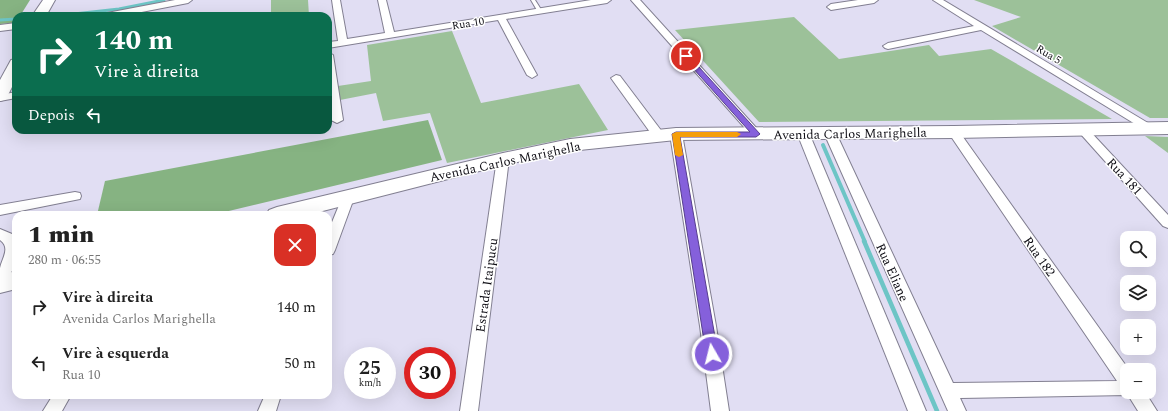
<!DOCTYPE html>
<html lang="pt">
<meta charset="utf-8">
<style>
:root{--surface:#fff;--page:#f6f6f6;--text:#222;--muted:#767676}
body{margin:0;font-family:Spectral,serif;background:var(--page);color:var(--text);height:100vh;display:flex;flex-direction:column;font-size:15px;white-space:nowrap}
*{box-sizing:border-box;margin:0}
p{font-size:13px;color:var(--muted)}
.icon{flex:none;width:22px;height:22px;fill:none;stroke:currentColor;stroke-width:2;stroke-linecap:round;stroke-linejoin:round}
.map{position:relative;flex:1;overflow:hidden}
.panel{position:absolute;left:12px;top:211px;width:320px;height:188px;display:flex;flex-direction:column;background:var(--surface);border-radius:12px;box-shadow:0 4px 16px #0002}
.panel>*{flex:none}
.guide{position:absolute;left:12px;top:12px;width:320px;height:122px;border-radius:12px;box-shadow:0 4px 16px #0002;background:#0b6e4f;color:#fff;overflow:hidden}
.buttons{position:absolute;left:1120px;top:231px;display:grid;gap:8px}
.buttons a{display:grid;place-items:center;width:36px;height:36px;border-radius:8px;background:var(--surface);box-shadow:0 4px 16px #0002;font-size:20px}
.speed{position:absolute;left:344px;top:347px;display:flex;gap:8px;font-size:20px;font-weight:700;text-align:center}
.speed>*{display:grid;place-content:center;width:52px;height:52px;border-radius:50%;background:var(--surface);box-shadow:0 4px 16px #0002;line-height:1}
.speed small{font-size:10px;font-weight:400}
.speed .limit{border:6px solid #d22;background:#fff;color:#111}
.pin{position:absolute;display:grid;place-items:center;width:34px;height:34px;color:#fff;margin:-17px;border:2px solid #fff;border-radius:50%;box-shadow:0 1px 4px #0007}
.me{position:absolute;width:44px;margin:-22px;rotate:352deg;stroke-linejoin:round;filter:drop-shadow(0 0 3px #0008)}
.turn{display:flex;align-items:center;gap:14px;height:84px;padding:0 16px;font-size:18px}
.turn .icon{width:52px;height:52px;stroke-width:2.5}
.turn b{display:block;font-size:28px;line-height:34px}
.then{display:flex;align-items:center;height:38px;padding:0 16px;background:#0003;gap:8px;font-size:15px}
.round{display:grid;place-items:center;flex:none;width:42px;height:42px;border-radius:12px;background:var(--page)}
.summary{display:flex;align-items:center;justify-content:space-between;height:68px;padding:0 16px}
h1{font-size:24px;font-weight:800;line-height:30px}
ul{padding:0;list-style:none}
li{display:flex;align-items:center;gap:12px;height:56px;padding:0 16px}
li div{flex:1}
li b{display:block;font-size:15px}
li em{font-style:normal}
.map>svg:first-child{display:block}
</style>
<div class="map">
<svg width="1168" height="411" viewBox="0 0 1168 411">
<rect width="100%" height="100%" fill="#e1def3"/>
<!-- green -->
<g fill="#9cc199">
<path d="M271 0H308L309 16H271Z"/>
<path d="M974 0H1168V118H1150L992 26 1021 17Z"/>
<path d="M794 17 839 59 929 45 939 56 991 49 1112 119 759 122 675 30Z"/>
<path d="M452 31 481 103 579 84 608 130 447 163 430 113 383 121 376 93 340 100 338 86 371 81 367 45Z"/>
<path d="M1145 136 1168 137V153Z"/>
</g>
<!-- forest -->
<g fill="#86b382">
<path d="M0 0H30L20 16H16L15 23 0 24Z"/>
<path d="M428 120 442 160 212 215H97L105 181Z"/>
</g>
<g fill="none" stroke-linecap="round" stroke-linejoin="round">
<!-- stream-far2 -->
<g stroke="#6dc5c6" stroke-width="3">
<path d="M56 16 119 9 164 0"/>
<path d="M0 20 16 19"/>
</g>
<!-- stream-far1 -->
<path stroke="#6dc5c6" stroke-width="4" d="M823 145 865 242"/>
<!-- stream -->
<path stroke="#6dc5c6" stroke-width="4.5" d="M864 241 937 411"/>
<!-- service casing -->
<g stroke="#827f91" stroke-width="2">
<path id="service" d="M531 0H535L542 11V12H538Z"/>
</g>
<!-- minor casing -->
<g stroke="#827f91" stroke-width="2">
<g id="minor">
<path d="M175 0H192L188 3 121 16H102L107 13Z"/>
<path d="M332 0H340L347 39 385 33 378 0H386L394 32 591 0H611L607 3 506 19 537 75 532 78 527 75 498 20 328 48V42L338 41Z"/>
<path d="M631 0H640L760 132 762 134 760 136H752Z"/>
<path d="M858 0H878L874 3 831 10 827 7 831 4Z"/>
<path d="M933 0H943L1153 126 1155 128 1153 130H1145L981 30 888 49 885 48 883 46 888 43 974 26Z"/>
<path d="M16 23V29L0 31V25Z"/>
<path d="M328 52 333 55 343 120 337 123 331 120 328 93Z"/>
<path d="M616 75 620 76 663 133 665 136 663 139H655L611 78Z"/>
<path d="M16 92V98L0 101V95Z"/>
<path d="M1082 126 1086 127 1168 215V228L1163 226 1078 131 1076 129 1078 127Z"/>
<path d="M954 128 958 130 1129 370H1127V392H1145L1157 411H1138L1128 395 960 398 966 411H948L824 133 826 131H834L836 133 953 383 1117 381 948 132 950 130Z"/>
<path d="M803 129 807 131 809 133 926 411H908L797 133 799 131Z"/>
<path d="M676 130 680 132 682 134 716 326 729 411H711L700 326 670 134 672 132Z"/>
<path d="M503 155 507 156 509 159 478 411H460L497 159 499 156Z"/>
<path d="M75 192 80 193 81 196 80 199 0 215V205Z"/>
<path d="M348 194 353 195 354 198 335 250 333 254 328 255V232L342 198 343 195Z"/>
<path d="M0 229 12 234 16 240V264L5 283 0 285C0 279 0 273 0 268 2 258 11 248 0 240Z"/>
<path d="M53 395H71L62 411H43Z"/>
<path d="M265 395H281L276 411H258Z"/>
</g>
</g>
<!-- secondary casing -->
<g stroke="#827f91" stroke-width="2">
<g id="secondary">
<path d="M43 0H55L46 16H32Z"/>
<path d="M16 59V79L6 99 0 101V80L11 60Z"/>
</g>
</g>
<!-- primary casing -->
<g stroke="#827f91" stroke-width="2">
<g id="primary">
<path d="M1168 122V134L954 138 676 140 570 151 503 165 307 215H266L269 210 277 207 503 153 570 139 676 128 954 126Z"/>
<path d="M16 271V289L0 293V275Z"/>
</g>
</g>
<!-- service -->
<use href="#service" fill="#fff" fill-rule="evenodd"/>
<!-- minor -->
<use href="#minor" fill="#fff" fill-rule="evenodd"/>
<!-- secondary -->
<use href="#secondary" fill="#fff" fill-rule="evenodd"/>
<!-- primary -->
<use href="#primary" fill="#fff" fill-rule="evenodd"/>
</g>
<!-- route -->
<path fill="#8560db" stroke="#563e8e" d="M686 54 688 55 760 134 756 137H680L718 354 716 358 712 359 708 358 706 354 672 134 676 132H750L683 57V55Z"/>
<!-- slow -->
<path fill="#f59e0b" d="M676 132H737L741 134 737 137H680L683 155 679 157 675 155 672 134Z"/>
<g text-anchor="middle" stroke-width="3" stroke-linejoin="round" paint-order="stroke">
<!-- far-street labels -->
<g font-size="11" fill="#0f0e15" stroke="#fff">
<text transform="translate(468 23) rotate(-9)" y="4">Rua 10</text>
<text transform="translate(1049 54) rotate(31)" y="4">Rua 5</text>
</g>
<!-- street labels -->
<g font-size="13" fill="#0f0e15" stroke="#fff">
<text transform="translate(850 133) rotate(-1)" y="5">Avenida Carlos Marighella</text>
<text transform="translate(505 161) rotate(-12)" y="5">Avenida Carlos Marighella</text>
<text transform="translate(1125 176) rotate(47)" y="5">Rua 181</text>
<text transform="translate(1040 256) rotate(55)" y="5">Rua 182</text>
<text transform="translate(893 272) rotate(66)" y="5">Rua Eliane</text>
<text transform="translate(486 285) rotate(-82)" y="5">Estrada Itaipucu</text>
</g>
</g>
</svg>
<div class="buttons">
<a><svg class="icon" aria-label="search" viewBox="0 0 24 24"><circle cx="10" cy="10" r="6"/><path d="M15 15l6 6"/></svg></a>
<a><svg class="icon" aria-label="layers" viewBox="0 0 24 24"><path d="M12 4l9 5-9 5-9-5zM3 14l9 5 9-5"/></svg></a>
<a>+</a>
<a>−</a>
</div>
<div class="speed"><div>25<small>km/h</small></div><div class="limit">30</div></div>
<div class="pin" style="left:686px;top:56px;background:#d93025"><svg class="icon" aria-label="arrive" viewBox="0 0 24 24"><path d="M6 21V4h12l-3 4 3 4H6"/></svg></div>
<svg class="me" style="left:712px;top:354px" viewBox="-20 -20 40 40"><circle r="17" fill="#8560db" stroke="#fff" stroke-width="3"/><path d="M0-11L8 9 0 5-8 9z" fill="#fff"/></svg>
<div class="guide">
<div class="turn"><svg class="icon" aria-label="right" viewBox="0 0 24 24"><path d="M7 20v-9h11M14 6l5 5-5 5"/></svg><div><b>140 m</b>Vire à direita</div></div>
<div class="then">Depois<svg class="icon" aria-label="left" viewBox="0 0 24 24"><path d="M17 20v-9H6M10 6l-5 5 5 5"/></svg></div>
</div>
<section class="panel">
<div class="summary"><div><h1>1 min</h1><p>280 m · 06:55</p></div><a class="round" style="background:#d93025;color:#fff"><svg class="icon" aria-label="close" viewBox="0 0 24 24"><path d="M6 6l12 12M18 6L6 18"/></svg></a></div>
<ul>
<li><svg class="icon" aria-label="right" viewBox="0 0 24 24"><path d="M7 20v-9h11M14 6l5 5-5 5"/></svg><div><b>Vire à direita</b><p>Avenida Carlos Marighella</p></div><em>140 m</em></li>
<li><svg class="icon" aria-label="left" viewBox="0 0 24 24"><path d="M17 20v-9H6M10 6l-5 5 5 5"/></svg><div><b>Vire à esquerda</b><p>Rua 10</p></div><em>50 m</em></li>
</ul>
</section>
</div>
